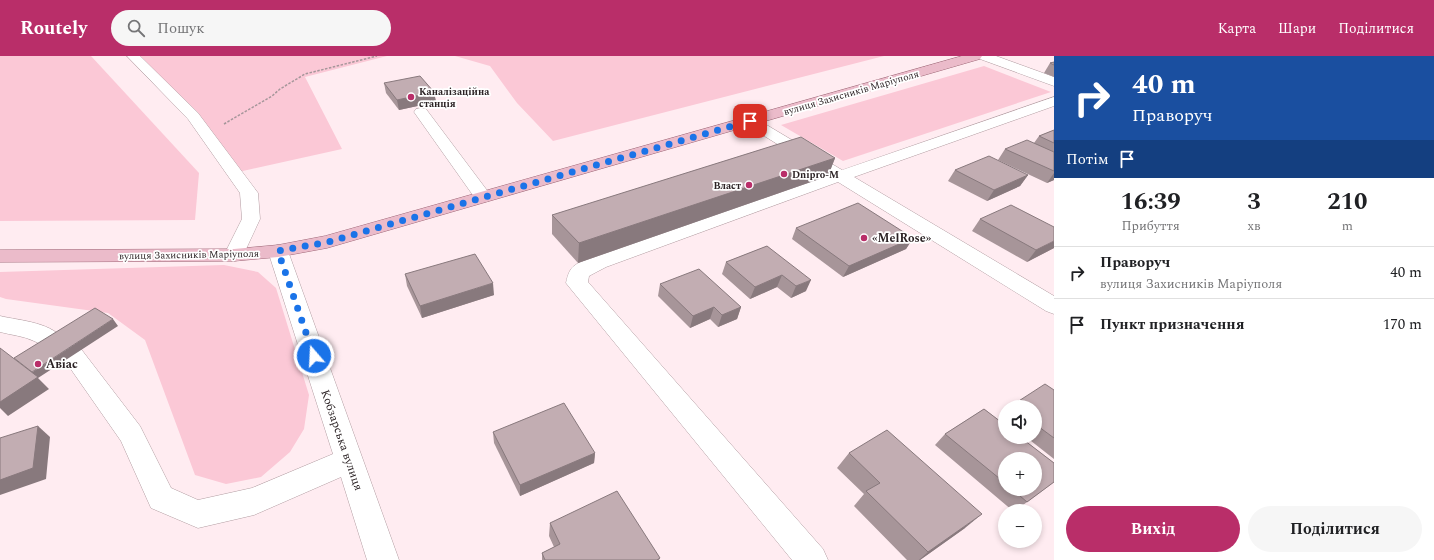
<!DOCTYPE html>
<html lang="uk">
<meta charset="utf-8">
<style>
:root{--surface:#fff;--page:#f6f6f6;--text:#202124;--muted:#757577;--line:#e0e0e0;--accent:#b92e69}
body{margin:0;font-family:Spectral,serif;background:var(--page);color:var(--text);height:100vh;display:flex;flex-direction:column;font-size:15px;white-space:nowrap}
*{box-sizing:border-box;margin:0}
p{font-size:13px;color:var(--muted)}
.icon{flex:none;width:22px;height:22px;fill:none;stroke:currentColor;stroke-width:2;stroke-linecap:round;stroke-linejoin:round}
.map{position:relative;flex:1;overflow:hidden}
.panel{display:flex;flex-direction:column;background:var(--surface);width:380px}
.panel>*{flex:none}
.top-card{background:#1a4fa0;color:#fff;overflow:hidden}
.tools{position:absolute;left:998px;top:344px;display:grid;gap:8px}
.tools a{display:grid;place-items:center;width:44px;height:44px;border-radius:50%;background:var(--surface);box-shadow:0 2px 6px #0003;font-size:20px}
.pin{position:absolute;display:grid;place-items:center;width:34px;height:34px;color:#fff;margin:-17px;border-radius:8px;box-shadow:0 2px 6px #0006}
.me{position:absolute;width:44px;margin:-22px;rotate:341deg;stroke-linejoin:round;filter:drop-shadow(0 0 3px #0008)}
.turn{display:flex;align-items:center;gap:14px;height:84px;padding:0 12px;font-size:18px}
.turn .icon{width:52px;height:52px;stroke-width:2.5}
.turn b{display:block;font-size:28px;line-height:34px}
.then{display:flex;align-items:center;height:38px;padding:0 12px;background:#0003;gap:8px;font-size:15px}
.eta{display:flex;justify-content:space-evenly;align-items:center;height:68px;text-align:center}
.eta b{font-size:24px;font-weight:700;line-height:28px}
.primary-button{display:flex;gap:8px;margin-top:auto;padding:8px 12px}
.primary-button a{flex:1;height:46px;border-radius:24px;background:var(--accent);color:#fff;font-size:16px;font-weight:700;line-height:46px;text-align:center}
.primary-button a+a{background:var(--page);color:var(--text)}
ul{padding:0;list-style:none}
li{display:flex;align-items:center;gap:12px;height:52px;padding:0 12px;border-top:1px solid var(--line)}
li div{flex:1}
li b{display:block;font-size:15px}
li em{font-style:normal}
header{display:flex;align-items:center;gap:24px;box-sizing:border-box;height:56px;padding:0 20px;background:var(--accent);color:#fff}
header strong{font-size:19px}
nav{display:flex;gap:22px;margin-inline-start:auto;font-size:14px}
.search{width:280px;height:36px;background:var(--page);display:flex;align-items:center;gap:10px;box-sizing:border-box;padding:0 14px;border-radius:22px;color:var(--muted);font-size:15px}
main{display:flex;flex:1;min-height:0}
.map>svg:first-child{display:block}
</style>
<header>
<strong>Routely</strong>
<div class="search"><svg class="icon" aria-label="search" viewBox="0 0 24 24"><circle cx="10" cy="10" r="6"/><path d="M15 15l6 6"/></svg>Пошук</div>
<nav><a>Карта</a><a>Шари</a><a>Поділитися</a></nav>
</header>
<main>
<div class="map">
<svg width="1054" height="504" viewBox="0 0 1054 504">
<rect width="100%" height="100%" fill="#ffecf1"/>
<!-- green -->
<g fill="#fbc8d6">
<path d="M0 0H91L199 117 195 164 0 165Z"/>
<path d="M133 0H387L305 21 342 93 234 117 193 60Z"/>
<path d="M455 0H884L553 85 517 47 490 10Z"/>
<path d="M984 10 1051 36 843 105 781 69Z"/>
<path d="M224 209 258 216 276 232 309 339 304 373 290 396 261 421 226 428 195 419 145 284 108 257 6 243 0 241V216Z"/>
</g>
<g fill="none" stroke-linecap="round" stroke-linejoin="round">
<!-- minor casing -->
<g stroke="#b29da2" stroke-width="1">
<g id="minor">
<path d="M127 0H140L198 57 258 137 260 163 241 204 234 205 227 204 224 199 242 163 240 137 188 63Z"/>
<path d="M978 0H996L1054 21V30L980 3Z"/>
<path d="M1054 41V50L854 121 1054 240V258L1046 255 838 126 606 211 589 220 588 226 823 493 828 504H792L570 232 566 227C570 208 575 209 592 201L827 119 745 68 743 65 745 62 750 61 755 62 842 114Z"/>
<path d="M421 52 426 53 492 141 489 145 483 146 477 145 414 56 416 53Z"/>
<path d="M278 189 285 191 288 195 399 504H367L341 421 254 459 198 472 151 452 121 385 61 299 65 293 73 290 81 293 140 370 171 432 198 444 252 432 333 398 268 195 271 191Z"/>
<path d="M0 260C21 265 54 266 66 287L62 293C46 298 47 290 34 285 24 280 11 279 0 276Z"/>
</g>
</g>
<!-- major casing -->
<g stroke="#9f6878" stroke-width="1">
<path id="major" d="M962 0H982L980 3 327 192 278 201 234 205 0 206V194L234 193 278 189 325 180Z"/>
</g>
<!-- path -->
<path stroke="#a5969a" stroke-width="1.5" stroke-dasharray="2.5 1.5" stroke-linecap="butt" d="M224 68 272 40 280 33 305 18 377 0"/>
<!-- minor -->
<use href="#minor" fill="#fff" fill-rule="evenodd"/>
<!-- major -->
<use href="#major" fill="#ebbbca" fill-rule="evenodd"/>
</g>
<!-- wall -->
<g fill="#a79599" fill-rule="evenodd">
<path d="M1054 6V21L1044 17 1050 7Z"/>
<path d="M384 27 434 36 436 46 399 54 386 37Z"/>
<path d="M1054 74V124L1047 127 998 104 1005 93 1034 87 1039 80Z"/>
<path d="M835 102 828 120 578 207 552 178V159Z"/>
<path d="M955 114 1028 119 1020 130 987 145 948 125Z"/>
<path d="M980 163 1054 192 1027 206 972 175Z"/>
<path d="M796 172 913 182 906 193 843 221 792 183Z"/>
<path d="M767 190 806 235 791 242 777 231 750 243 722 218 726 206Z"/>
<path d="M405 218 494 239 422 262 407 230Z"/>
<path d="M660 228 741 251 737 263 718 271 710 263 690 272 658 240Z"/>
<path d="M1054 334V403L1026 381H1035V351H1010L1011 350Z"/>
<path d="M984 353 1005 369V381H1020L1054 407V426L1015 455H1013L935 389 945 378ZM1005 403H1035V433H1005Z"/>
<path d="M1005 356V365L1000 361Z"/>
<path d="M493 376 595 397 594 407 520 440 494 387Z"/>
<path d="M849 397 965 472 920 504H907L854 450 864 438 837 412Z"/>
<path d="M550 467 660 502 659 504H542V497L554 491 549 480Z"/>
</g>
<!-- shaded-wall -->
<g fill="#88797d">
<path d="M434 36 436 46 399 54 397 44Z"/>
<path d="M835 102 828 120 578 207 579 187Z"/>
<path d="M1054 117V124L1047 127Z"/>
<path d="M1028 119 1020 130 987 145 994 134Z"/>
<path d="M913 182 906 193 843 221 849 210Z"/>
<path d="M1054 185V192L1027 206 1036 194Z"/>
<path d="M782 219 777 231 750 243 755 231Z"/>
<path d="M811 224 806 235 791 242 796 230Z"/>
<path d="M493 227 494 239 422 262 420 250Z"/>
<path d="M714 251 710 263 690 272 693 260Z"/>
<path d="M741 251 737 263 718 271 722 259Z"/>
<path d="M113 263 118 270 38 322 49 333 8 360 0 352V346L31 317Z"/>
<path d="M38 370 50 381 46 423 0 439V424Z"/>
<path d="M595 397 594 407 520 440V429Z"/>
<path d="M982 458 965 472 920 504H919L928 496Z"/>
</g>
<!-- building -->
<g fill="#c2adb2" stroke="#88797d">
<path d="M1054 6V9L1050 7Z"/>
<path d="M420 20 434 36 397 44 384 27Z"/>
<path d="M1054 74V87L1039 80Z"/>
<path d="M801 81 835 102 579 187 552 159Z"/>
<path d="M1027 84 1054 96V115L1005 93Z"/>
<path d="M989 100 1028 119 994 134 955 114Z"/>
<path d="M858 147 913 182 849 210 796 172Z"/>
<path d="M1011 149 1054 171V185L1036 194 980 163Z"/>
<path d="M767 190 811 224 796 230 782 219 755 231 726 206Z"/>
<path d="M475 198 493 227 420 250 405 218Z"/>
<path d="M699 213 741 251 722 259 714 251 693 260 660 228Z"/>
<path d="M95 252 113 263 32 316 14 302Z"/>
<path d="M0 292 38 321 0 346Z"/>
<path d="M1045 328 1054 334V382L1035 368V351H1012L1011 350Z"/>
<path d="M564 347 595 397 520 429 493 376Z"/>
<path d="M984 353 1005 369V381H1020L1054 407V426L1027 446 1012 433H1035V403H1005V427L945 378Z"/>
<path d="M38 370 33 412 0 424V382Z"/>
<path d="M887 374 982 458 928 496 866 435 880 427 849 397Z"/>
<path d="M617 435 660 502 657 504H545L542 497 560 488 550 467Z"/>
</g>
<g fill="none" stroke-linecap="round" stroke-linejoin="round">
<!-- route -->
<path stroke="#1a73e8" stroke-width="7" stroke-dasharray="0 12.6" d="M314 300 278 195 328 186 750 65"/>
</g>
<!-- markers -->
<g fill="#b92e69" stroke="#fff" stroke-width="1.5">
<circle cx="411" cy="41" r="4"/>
<circle cx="784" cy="118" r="4"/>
<circle cx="749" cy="129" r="4"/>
<circle cx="864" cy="182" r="4"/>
<circle cx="38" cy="308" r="4"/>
</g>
<g text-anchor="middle" stroke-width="3.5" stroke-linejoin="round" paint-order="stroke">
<!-- far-poi labels -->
<g font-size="10" font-weight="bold" fill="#2b2224" stroke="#fff" text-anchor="start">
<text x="419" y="39">Каналізаційна<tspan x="419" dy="12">станція</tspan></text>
<text x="792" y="122">Dnipro-M</text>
<text x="741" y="133" text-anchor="end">Власт</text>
</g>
<!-- far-street labels -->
<g font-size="10" fill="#2b2224" stroke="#fff">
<text transform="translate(851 36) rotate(-16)" y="4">вулиця Захисників Маріуполя</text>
<text transform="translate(189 198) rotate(-1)" y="4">вулиця Захисників Маріуполя</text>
</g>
<!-- poi labels -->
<g font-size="12" font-weight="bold" fill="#2b2224" stroke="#fff" text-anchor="start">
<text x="872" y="186">«MelRose»</text>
<text x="46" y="312">Авіас</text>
</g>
<!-- street labels -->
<g font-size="12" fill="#2b2224" stroke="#fff">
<text transform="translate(342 384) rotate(71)" y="4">Кобзарська вулиця</text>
</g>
</g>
</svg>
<div class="tools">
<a><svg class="icon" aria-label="sound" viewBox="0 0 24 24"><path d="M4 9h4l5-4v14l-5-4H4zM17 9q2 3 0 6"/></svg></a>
<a>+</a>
<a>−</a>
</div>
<div class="pin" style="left:750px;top:65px;background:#d93025"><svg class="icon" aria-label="arrive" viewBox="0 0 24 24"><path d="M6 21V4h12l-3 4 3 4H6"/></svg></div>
<svg class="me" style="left:314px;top:300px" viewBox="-20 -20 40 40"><circle r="17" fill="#1a73e8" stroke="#fff" stroke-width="3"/><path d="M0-11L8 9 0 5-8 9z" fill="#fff"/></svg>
</div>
<section class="panel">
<div class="top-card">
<div class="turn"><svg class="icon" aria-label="right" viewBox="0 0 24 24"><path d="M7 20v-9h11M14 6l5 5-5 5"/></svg><div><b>40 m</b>Праворуч</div></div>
<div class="then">Потім<svg class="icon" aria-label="arrive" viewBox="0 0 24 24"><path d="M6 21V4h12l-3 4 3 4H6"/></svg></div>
</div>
<div class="eta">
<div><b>16:39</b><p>Прибуття</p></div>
<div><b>3</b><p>хв</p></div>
<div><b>210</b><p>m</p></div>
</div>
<ul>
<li><svg class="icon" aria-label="right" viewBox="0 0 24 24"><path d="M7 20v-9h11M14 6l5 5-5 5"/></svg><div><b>Праворуч</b><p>вулиця Захисників Маріуполя</p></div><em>40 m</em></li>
<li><svg class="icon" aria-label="arrive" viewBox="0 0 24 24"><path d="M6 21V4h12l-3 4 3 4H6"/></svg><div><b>Пункт призначення</b></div><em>170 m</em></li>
</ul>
<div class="primary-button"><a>Вихід</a><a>Поділитися</a></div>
</section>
</main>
